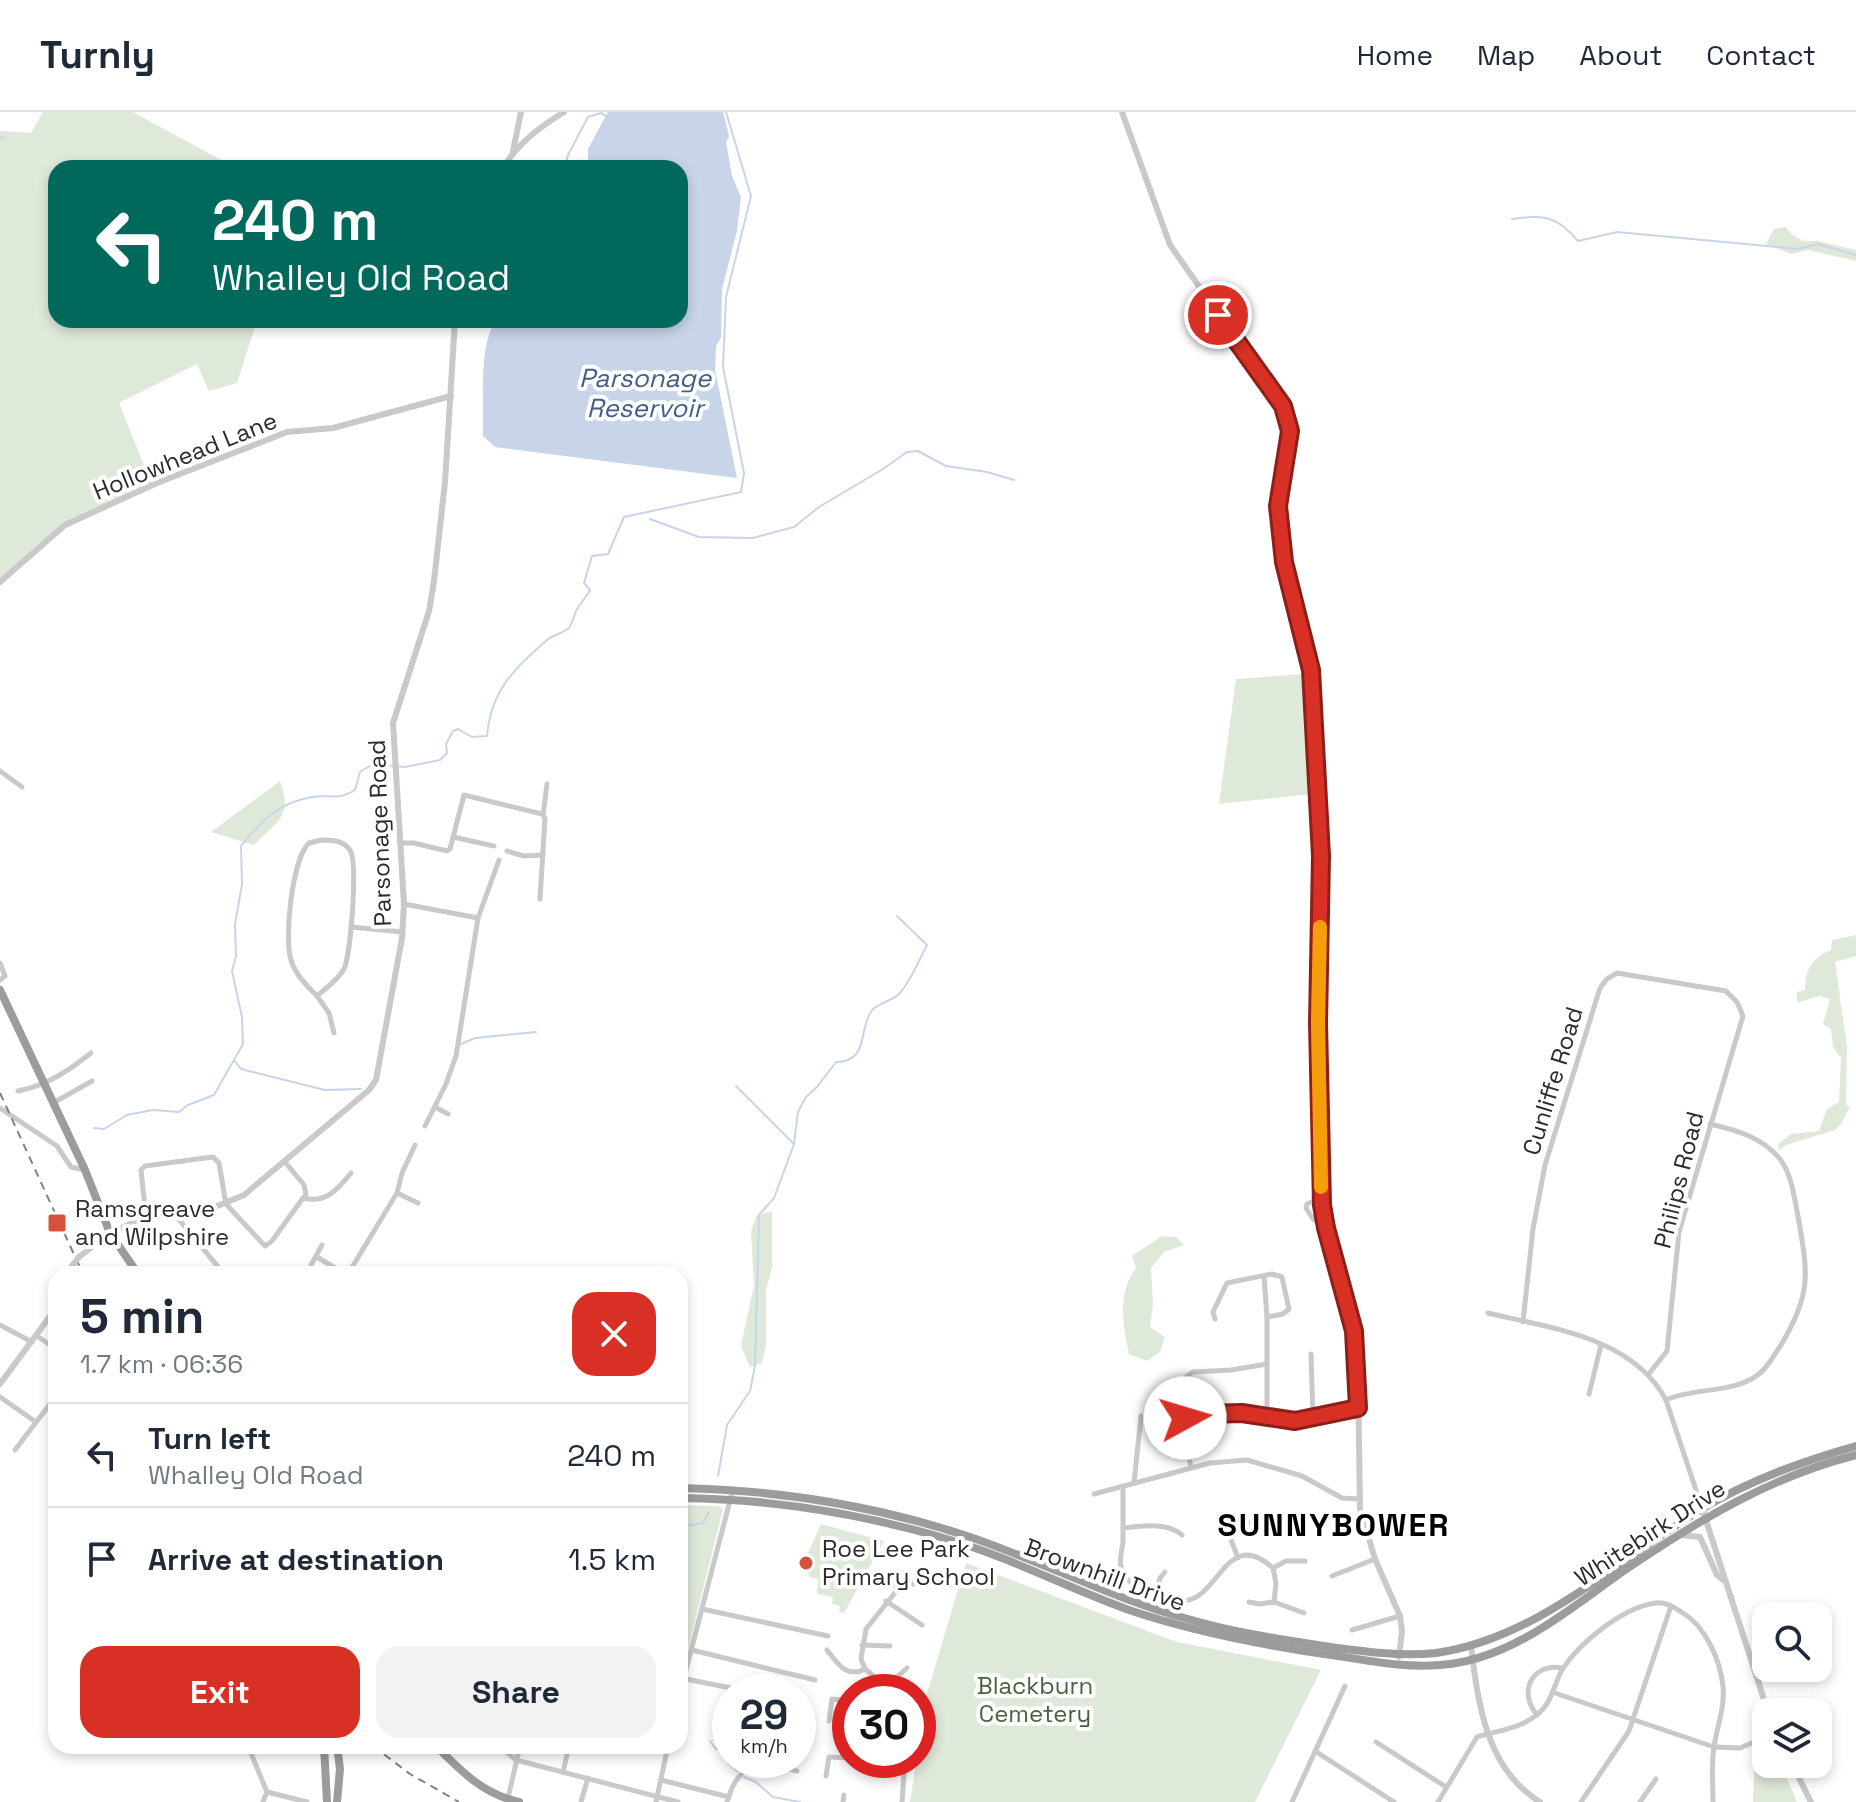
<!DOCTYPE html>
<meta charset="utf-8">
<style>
:root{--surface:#fff;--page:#f2f2f3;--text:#1f2937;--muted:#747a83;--line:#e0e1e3;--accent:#d93025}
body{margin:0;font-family:"Space Grotesk",sans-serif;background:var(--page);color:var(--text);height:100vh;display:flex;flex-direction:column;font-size:30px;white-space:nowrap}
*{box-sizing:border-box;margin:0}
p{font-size:26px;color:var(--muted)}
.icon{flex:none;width:44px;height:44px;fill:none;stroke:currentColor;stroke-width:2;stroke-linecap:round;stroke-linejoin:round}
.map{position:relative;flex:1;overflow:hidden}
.sheet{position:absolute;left:48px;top:1154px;width:640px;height:488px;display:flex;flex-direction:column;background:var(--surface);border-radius:24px;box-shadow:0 4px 12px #0003}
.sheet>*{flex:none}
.banner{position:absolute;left:48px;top:48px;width:640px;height:168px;border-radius:24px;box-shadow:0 4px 12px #0003;background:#00695c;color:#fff;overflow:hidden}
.controls{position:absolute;left:1752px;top:1490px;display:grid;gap:16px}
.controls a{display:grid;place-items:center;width:80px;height:80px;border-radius:16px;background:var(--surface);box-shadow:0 4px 12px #0003;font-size:40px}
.speed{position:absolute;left:712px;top:1562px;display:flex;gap:16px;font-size:40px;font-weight:700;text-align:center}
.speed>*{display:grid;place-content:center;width:104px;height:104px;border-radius:50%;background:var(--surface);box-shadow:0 4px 12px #0003;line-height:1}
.speed small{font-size:20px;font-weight:400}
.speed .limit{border:12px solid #d22;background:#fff;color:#111}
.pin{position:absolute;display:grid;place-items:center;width:68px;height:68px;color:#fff;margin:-34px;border:4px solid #fff;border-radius:50%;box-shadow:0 2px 8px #0007}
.me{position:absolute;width:88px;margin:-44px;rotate:84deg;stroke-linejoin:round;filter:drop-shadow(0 0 6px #0008)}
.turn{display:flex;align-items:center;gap:28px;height:168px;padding:0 32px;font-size:36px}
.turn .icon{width:104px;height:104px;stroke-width:2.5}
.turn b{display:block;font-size:56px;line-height:68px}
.round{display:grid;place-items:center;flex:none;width:84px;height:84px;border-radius:24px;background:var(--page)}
.headline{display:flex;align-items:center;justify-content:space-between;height:136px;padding:0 32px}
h1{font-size:48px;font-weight:700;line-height:60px}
.primary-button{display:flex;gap:16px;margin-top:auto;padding:16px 32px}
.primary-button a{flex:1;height:92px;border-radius:24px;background:var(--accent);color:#fff;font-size:32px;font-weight:700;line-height:92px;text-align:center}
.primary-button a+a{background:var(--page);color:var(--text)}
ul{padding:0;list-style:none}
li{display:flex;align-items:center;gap:24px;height:104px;padding:0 32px;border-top:2px solid var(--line)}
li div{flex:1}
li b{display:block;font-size:30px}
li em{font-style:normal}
header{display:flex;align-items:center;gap:48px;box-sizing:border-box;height:112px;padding:0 40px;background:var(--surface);border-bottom:2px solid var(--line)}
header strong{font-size:38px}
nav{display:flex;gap:44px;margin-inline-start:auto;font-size:28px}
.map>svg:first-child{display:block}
</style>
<header>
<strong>Turnly</strong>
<nav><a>Home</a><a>Map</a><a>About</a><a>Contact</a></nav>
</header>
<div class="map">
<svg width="1856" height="1690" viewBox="0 0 1856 1690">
<rect width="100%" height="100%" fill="#fff"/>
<!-- green -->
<g fill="#dfe9da">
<path d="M43 0H133L236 56H56V208H257L237 271 209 279 197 252 119 291 152 373 65 413 0 470V19L31 21Z"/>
<path d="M1786 115 1791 122 1803 129H1818L1856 138V149L1808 138 1791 142 1766 132 1774 117Z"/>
<path d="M1306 562 1311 682 1219 692 1236 567Z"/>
<path d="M280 669C293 705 278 709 254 733L211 720Z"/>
<path d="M1856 823V844L1835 850 1847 935 1846 993 1850 995 1841 1012 1835 1018 1786 1033 1779 1038 1778 1032 1791 1022 1819 1019 1827 997 1839 990 1841 946 1833 935 1831 917 1823 912 1830 887 1819 884 1797 891V880L1805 878C1805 858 1812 846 1831 838L1832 828Z"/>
<path d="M772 1099V1156L766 1178V1232L762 1251 750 1255 741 1234 754 1173 751 1120 756 1104Z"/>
<path d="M1162 1124 1176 1125 1184 1133 1164 1140 1151 1156 1153 1192 1150 1215 1165 1225 1160 1240 1147 1249 1129 1242C1123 1213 1117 1181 1136 1156L1132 1144Z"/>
<path d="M680 1393 718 1394 723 1397 681 1565Z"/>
<path d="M821 1412 884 1429 844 1501 839 1500 840 1494 832 1492 833 1485 817 1482 818 1467 809 1465 810 1458 802 1454Z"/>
<path d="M966 1451 1177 1530 1321 1558 1255 1690H910L926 1585Z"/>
<path d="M1781 1653 1797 1690H1753L1754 1660Z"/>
</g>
<!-- water -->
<path fill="#c8d4e7" d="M608 0H723L729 24 726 30 732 64 741 85 737 119 722 177 721 226 716 234 715 258 737 366 495 335 483 324C484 295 478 228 497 208H680V56H582L588 48V37Z"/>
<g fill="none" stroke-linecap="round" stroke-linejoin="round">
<!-- stream -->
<g stroke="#c8d4e7" stroke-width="2">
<path d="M0 26 4 25"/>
<path d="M565 56 568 43 588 5 601 1 606 4"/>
<path d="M1512 107C1544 103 1556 103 1578 129L1617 120 1798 137 1818 132 1856 143"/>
<path d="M650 407 699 425 753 426 794 415 819 395 883 357 907 340 918 339 946 354 987 360 1014 368"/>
<path d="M461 932 475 926 536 920"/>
<path d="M234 948 241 957 325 978 361 977"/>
<path d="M736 974 794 1032"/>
<path d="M94 1016 104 1017 127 1003 153 998 179 1000 188 993 214 983 243 932 242 905 232 859 236 844 235 812 242 772 241 734C261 709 280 690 312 685 331 682 337 689 355 678L360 660 373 652 405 655 440 648 447 641 446 632 453 619 458 617 472 625 487 624C491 578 514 557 547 528 553 523 563 521 569 516 572 512 574 503 576 499 580 492 586 485 590 478L584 471 592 444 608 442 624 405 741 380 744 361 723 255 726 185 751 84 726 0"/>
<path d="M718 1364 727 1313 750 1279 755 1254 759 1103 774 1086 794 1032 798 1000 806 985 817 975 836 950C870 950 858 916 872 898 878 891 892 889 899 882 911 869 919 848 927 833L897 804"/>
<path d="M680 1415 703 1411 709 1400"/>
<path d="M710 1629 715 1636 723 1640 729 1652 737 1659"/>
<path d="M744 1665 756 1670 773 1685 800 1690"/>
</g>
<!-- minor -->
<g stroke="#c9c9c9" stroke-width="5">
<path d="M0 659 22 675"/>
<path d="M543 703 547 672"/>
<path d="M453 725 494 734"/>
<path d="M321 728C332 728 343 728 350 738 358 751 351 841 344 857 338 868 326 876 317 884 306 873 295 862 291 848 284 826 292 747 309 731Z"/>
<path d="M400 731H414L447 739 450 737 464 683 542 702 545 706 540 787"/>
<path d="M507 739 524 744 543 743"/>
<path d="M404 792 478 806"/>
<path d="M351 815 403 820"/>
<path d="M0 851 5 864 0 868"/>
<path d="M317 884 329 901 334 921"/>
<path d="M18 979C48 973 68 959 91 941"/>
<path d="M53 991 92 969"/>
<path d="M435 995 448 1002"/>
<path d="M0 996 57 1034 71 1055 84 1058"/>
<path d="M425 1014 446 972 456 944 478 806 499 748"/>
<path d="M285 1050 304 1073 306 1083 303 1086C326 1092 338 1077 351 1061"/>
<path d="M397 1081 418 1091"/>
<path d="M1322 1093 1314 1089 1307 1092 1306 1096 1313 1107 1326 1116"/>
<path d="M171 1098 224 1162"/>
<path d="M146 1105 141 1058 145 1054 205 1046 213 1045 219 1051 226 1092 265 1134 272 1129 303 1086"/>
<path d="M317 1145 345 1162"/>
<path d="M311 1153 322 1133"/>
<path d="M348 1162 397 1081 402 1061 415 1033"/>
<path d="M1264 1164 1267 1205"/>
<path d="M1488 1201C1550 1216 1633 1225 1666 1288L1702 1396"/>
<path d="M1215 1207 1213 1200 1227 1171 1272 1162 1282 1165 1289 1197 1283 1202 1267 1205V1305"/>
<path d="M1523 1210 1533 1117 1545 1053 1600 876 1607 867 1617 861 1726 879 1737 890 1743 904 1679 1120 1667 1239 1648 1263"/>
<path d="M0 1213 32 1230"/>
<path d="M37 1224 56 1237"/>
<path d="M1311 1242 1313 1306"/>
<path d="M1589 1282 1601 1233"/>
<path d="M0 1285 36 1310"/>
<path d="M1666 1288C1694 1275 1734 1282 1759 1262 1769 1254 1774 1243 1781 1233 1812 1181 1808 1162 1798 1104 1794 1085 1792 1063 1780 1047 1762 1025 1736 1018 1710 1012"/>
<path d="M1185 1306 1206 1302 1242 1301 1295 1309 1358 1296"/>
<path d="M15 1338 56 1284"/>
<path d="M1191 1355 1184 1321 1187 1264 1193 1260 1231 1258 1267 1252"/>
<path d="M54 1368 56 1365"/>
<path d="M1134 1371 1141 1304"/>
<path d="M1123 1374C1123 1393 1123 1411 1123 1430 1122 1438 1119 1447 1121 1455 1123 1468 1136 1474 1147 1478 1159 1482 1175 1491 1189 1488 1219 1481 1229 1416 1273 1456"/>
<path d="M1094 1382 1210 1351 1247 1348 1302 1364 1342 1386 1359 1387"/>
<path d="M1228 1406 1236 1412"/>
<path d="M1123 1416C1141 1414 1168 1410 1182 1423"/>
<path d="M1238 1446 1230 1425 1236 1412 1256 1410 1277 1421"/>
<path d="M881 1461 898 1477"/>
<path d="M1332 1464 1375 1447"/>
<path d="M1156 1481 1160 1466 1165 1460"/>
<path d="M886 1489 922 1513"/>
<path d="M1249 1490 1259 1492 1274 1490 1304 1501"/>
<path d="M1274 1490 1276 1471 1273 1456 1286 1449H1305"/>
<path d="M702 1497 828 1524"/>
<path d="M1352 1518 1400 1504"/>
<path d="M862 1533 890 1534"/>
<path d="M692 1538 815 1568"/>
<path d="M827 1538C837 1551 847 1567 865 1557"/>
<path d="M865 1557 861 1547 866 1517 898 1477 909 1472H923"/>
<path d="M865 1557 893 1580"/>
<path d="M681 1566 750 1580"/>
<path d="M887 1574 907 1556"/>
<path d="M1552 1580 1714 1635 1740 1636 1766 1625"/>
<path d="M680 1581 733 1377"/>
<path d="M1537 1603C1517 1579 1533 1550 1563 1556"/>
<path d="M829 1609 832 1587 850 1589"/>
<path d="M1376 1630 1446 1675"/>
<path d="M248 1634 267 1680 263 1690"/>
<path d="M499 1634 516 1648 678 1690"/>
<path d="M1315 1639 1394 1690"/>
<path d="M872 1648 905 1651"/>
<path d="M563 1660 569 1634"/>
<path d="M826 1664 829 1645 850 1646"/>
<path d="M661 1668 729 1685"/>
<path d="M267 1680 307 1690"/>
<path d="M508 1686 520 1634"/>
<path d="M581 1690 588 1666"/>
<path d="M656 1690 668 1634"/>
<path d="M727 1690C739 1648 759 1649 797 1659"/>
<path d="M843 1690 844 1683"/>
<path d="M902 1690 905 1648"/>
<path d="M1292 1690 1345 1574"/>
<path d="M1438 1690 1477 1625C1499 1618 1521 1617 1539 1601 1552 1590 1554 1572 1562 1558 1579 1531 1622 1496 1655 1491 1665 1489 1675 1496 1683 1501 1706 1515 1720 1548 1723 1574 1725 1596 1717 1614 1714 1635 1711 1652 1713 1672 1713 1690"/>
<path d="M1581 1690 1629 1619 1671 1494"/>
<path d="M1640 1690 1656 1667"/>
</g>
<!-- tertiary -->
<g stroke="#c9c9c9" stroke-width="6">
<path d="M1122 0 1170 133 1283 294 1289 311 1290 333 1278 394 1284 450 1311 558 1321 744 1318 911 1322 1093 1354 1219 1358 1265 1360 1397 1375 1447 1400 1504 1402 1519 1399 1545"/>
<path d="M513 39 521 0"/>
<path d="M503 56C518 31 540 15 564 0"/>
<path d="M0 470 65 413 157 371 287 320 333 316 451 284"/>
<path d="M79 1145 110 1121 139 1108 171 1098 215 1095 244 1083 369 978 376 968 402 826 404 792 393 611 429 499 434 469 445 370 455 208"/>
<path d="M0 1272 56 1196"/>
<path d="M1702 1396 1768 1600"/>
<path d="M1681 1423 1700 1425 1717 1463 1723 1468"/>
<path d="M1471 1534C1478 1591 1486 1657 1540 1690"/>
<path d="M1792 1652 1811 1690"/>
</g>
<!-- trunk -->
<g stroke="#9c9c9c" stroke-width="8">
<path d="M0 878 85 1058 110 1121 138 1162"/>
<path d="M680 1376C778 1378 877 1394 970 1425 1044 1450 1113 1487 1188 1507 1232 1520 1278 1527 1324 1534 1360 1539 1400 1545 1436 1541 1536 1527 1617 1449 1700 1398 1748 1369 1802 1349 1856 1334"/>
<path d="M680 1386C771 1387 860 1401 947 1427 1009 1445 1068 1476 1129 1498 1197 1521 1267 1534 1338 1544 1375 1550 1412 1557 1450 1552 1520 1543 1576 1491 1631 1454 1702 1406 1773 1364 1856 1343"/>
<path d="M324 1634 327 1690"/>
<path d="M436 1634C461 1659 483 1682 519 1690"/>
<path d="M337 1690 340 1657 337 1634"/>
</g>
<!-- rail -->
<g stroke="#818181" stroke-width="2" stroke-dasharray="8 6" stroke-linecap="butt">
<path d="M0 981 83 1162"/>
<path d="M373 1634 410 1662 459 1690"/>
</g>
<!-- tertiary-bridge -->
<path stroke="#c9c9c9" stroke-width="6" d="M72 1154 79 1145"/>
</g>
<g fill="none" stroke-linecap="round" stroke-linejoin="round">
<!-- route casing -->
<g stroke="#8d1f18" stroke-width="20">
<path id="route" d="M1185 1306 1206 1302 1242 1301 1295 1309 1358 1296 1354 1219 1326 1116 1322 1093 1318 911 1321 744 1311 558 1284 450 1278 394 1290 319 1283 294 1218 203"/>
</g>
<!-- route -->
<use href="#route" stroke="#d93025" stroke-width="14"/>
<!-- slow -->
<path stroke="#f59e0b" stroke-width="14" d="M1320 815 1318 911 1321 1075"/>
</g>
<!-- markers -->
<g fill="#d6513b" stroke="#fff" stroke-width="3">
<rect x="47" y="1101" width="20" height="20" rx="4"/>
<circle cx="806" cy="1451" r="8"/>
</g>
<g text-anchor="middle" stroke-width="8" stroke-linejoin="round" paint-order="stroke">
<!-- street labels -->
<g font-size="24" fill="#2c2c2c" stroke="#fff">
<text transform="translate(185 344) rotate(-22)" y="8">Hollowhead Lane</text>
<text transform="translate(380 721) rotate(-92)" y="8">Parsonage Road</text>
<text transform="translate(1553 969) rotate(-73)" y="8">Cunliffe Road</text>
<text transform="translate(1679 1068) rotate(-76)" y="8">Philips Road</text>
<text transform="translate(1650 1421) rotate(-33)" y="8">Whitebirk Drive</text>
<text transform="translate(1105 1463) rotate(20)" y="8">Brownhill Drive</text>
</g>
<!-- poi labels -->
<g font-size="24" fill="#2c2c2c" stroke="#fff" text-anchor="start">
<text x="75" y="1105">Ramsgreave<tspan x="75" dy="28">and Wilpshire</tspan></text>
<text x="822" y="1445">Roe Lee Park<tspan x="822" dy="28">Primary School</tspan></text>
</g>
<!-- park labels -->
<g font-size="24" fill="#47633e" stroke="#fff">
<text x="1035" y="1582">Blackburn<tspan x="1035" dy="28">Cemetery</tspan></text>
</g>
<!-- water labels -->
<g font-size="26" font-style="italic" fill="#425d87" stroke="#fff">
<text x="645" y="275">Parsonage<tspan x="645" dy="30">Reservoir</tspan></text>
</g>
<!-- district labels -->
<g font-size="32" font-weight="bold" letter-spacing="2" fill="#000" stroke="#fff">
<text x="1334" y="1424">SUNNYBOWER</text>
</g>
</g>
</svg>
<div class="controls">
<a><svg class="icon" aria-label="search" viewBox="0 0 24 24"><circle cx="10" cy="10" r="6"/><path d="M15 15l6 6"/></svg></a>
<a><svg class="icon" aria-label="layers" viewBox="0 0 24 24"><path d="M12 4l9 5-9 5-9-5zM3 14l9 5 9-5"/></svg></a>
</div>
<div class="speed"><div>29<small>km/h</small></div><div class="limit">30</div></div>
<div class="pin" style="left:1218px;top:203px;background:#d93025"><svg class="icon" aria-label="arrive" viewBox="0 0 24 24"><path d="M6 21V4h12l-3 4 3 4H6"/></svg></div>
<svg class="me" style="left:1185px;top:1306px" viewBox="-20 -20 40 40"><circle r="19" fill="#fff"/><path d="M0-13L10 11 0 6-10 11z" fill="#d93025"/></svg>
<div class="banner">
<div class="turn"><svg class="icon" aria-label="left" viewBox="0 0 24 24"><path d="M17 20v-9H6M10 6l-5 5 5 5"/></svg><div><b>240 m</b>Whalley Old Road</div></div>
</div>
<section class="sheet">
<div class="headline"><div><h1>5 min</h1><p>1.7 km · 06:36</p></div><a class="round" style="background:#d93025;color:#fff"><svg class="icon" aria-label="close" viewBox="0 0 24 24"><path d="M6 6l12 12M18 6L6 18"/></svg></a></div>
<ul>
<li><svg class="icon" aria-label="left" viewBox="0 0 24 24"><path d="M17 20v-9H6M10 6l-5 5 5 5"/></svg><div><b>Turn left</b><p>Whalley Old Road</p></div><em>240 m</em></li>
<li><svg class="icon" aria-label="arrive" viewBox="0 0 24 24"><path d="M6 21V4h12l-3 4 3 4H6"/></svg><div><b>Arrive at destination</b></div><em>1.5 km</em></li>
</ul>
<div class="primary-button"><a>Exit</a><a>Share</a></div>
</section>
</div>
